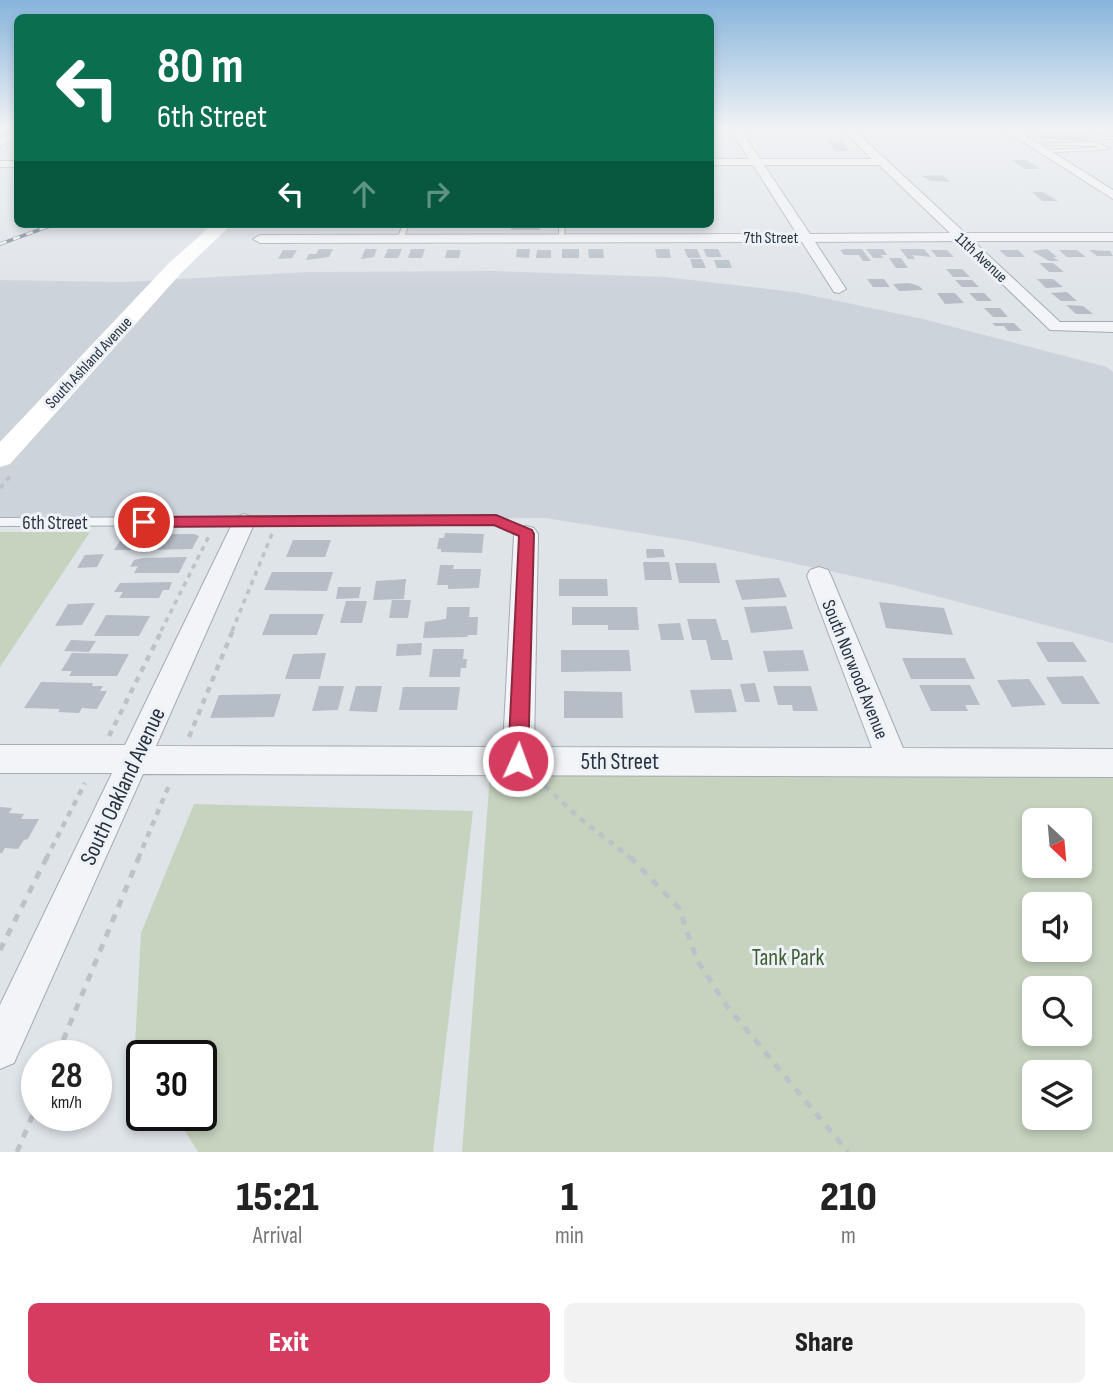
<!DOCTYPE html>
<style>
:root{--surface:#fff;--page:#f2f2f2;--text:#222;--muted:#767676;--accent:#d63c60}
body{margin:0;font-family:"Sofia Sans Condensed",sans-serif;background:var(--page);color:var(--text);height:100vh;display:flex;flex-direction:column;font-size:26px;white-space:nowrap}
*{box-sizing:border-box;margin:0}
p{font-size:23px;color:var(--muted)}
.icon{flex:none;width:38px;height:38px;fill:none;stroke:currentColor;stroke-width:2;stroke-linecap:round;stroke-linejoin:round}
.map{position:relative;height:1152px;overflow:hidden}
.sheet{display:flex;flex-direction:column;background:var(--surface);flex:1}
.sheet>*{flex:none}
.guide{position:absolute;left:14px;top:14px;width:700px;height:214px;border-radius:10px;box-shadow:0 4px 10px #0003;background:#0b6e4f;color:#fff;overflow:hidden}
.needle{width:46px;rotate:154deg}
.fabs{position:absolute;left:1022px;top:808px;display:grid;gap:14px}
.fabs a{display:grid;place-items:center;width:70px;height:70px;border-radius:10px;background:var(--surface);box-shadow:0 4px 10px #0003;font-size:35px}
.speed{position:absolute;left:21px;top:1040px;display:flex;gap:14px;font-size:35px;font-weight:700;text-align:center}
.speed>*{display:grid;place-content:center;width:91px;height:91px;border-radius:50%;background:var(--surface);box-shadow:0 4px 10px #0003;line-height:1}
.speed small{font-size:18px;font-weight:400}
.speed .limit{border:4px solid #111;border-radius:10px;background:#fff;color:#111}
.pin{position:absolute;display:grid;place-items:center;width:60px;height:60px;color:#fff;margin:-30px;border:4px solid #fff;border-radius:50%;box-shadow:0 2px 7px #0007}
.me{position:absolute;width:77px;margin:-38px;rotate:2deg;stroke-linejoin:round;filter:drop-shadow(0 0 5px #0008)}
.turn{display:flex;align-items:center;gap:24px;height:147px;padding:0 28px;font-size:32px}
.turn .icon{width:91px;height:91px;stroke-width:2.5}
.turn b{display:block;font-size:49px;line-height:60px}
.lanes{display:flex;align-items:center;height:66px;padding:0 28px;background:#0003;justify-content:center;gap:35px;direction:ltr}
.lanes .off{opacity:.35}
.eta{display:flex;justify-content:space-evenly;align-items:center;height:119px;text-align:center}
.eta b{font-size:42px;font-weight:800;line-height:49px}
.button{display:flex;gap:14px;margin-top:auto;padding:14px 28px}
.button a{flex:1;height:80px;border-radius:10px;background:var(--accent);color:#fff;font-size:28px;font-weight:800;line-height:80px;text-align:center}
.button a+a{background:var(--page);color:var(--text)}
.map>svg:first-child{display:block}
</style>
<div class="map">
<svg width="1113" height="1152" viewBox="0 0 1113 1152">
<rect width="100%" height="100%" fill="#dfe4e9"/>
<!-- built -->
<path fill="#cdd3db" d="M496 271 666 277 795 292 923 319 1107 367 1113 372V643L894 585 690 541 545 518 0 522V280L125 282 308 272Z"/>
<!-- green -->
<g fill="#c6d3bf" fill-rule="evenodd">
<path d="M0 532H90L0 667Z"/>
<path d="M491 761 1113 763V1152H462ZM1034 821H1080V866H1034ZM1034 905H1080V950H1034ZM1034 989H1080V1034H1034ZM1034 1073H1080V1118H1034Z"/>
<path d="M194 804 473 811 433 1152H198L175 1115H201V1055H142V1059L135 1047 141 933Z"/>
</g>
<!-- building -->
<g fill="#b6bdc6">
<path d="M1032 129 1076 132 1092 141 1042 139Z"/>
<path d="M828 142H842L849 151H836Z"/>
<path d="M1011 160H1027L1039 169H1025Z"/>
<path d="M942 175 951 182 931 181 921 176Z"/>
<path d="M1032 192H1043L1058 201H1042Z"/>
<path d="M512 225H540V230H511Z"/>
<path d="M319 249H333L329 257 306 260 309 254H316Z"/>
<path d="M365 249H377L374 257 361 259Z"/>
<path d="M388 249H402L398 258H384Z"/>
<path d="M411 249H425L422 258H408Z"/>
<path d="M517 249H530L529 258 516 257Z"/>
<rect x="562" y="249" width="17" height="9"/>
<path d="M588 249H603L604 258H589Z"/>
<path d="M655 249H669L671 258H657Z"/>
<path d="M684 249H697L701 258H688Z"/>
<path d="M703 249H718L722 257H707Z"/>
<path d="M845 249H862L871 261H863L859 255H844L840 250Z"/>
<path d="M866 249H883L887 255H881L883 258H873Z"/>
<path d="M900 249H924L931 257 912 255 915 259H908Z"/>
<path d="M1047 249 1057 257H1053L1059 261H1049L1032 251Z"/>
<path d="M283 250H297L292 258 278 259Z"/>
<path d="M447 250H461L459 258H445Z"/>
<path d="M537 250H551V258H536Z"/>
<path d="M931 250H947L954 257H937Z"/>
<path d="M999 250H1018L1025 257H1007Z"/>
<path d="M1059 250H1077L1086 257H1067Z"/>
<path d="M1089 250 1110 251 1113 256H1097Z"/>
<path d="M889 258H901L908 268H896Z"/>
<path d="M690 259H702L706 268H693Z"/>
<path d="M714 260H729L732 268H717Z"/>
<path d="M1039 263H1053L1064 272H1049Z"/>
<path d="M946 269H962L970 277H953Z"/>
<path d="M867 279H884L890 287H873Z"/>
<path d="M1037 279H1053L1063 287 1046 288Z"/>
<path d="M955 280H972L979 287H962Z"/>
<path d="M909 283 919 286 923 290 899 291 893 284Z"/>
<path d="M1067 292 1077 301H1061L1051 293Z"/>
<path d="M937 293H955L964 303 945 304Z"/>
<path d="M969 293H984L992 301H977Z"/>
<path d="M1066 305 1083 306 1093 314H1076Z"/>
<path d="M984 308H1000L1008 317H993Z"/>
<path d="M992 323H1014L1022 331H1008L1004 326H995Z"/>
<path d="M445 533 484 534 482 553 441 552V549H437L439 538H444Z"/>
<path d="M157 534H194L199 536 192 549 149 550 153 543H144L148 537Z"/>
<path d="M124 535H144L135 550H114Z"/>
<path d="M293 540H331L325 557H286Z"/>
<path d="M646 549H663L665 557 647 558Z"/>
<path d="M104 554 97 567 77 568 85 555Z"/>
<path d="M187 557 179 573H134L138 566 130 567 134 560 143 558Z"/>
<path d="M643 562H669L672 580H645Z"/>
<path d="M675 563H716L720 583H679Z"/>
<path d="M440 565H454L453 569H481L479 588 448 589V585H437Z"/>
<path d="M272 572H333L327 591 264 590Z"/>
<path d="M779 578 787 597 742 600 735 580Z"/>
<path d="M406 579 404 599 373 600 376 581Z"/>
<path d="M559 579H607L608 596H559Z"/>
<path d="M172 582 169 590H163L159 598H119L123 592H114L120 583Z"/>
<path d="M338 587H361L359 598 336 599Z"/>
<path d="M392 600H411L408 618H389Z"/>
<path d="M346 601H367L362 623H340Z"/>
<path d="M879 602 944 608 953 635 886 628Z"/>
<path d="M95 603 82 625 55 626 68 604Z"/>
<path d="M786 606 793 629 751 633 744 607Z"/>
<path d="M447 607H470L469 617H478L477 635H468L467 637 423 638 425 622 446 619Z"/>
<path d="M572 607H637L639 630H608V625H572Z"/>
<path d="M270 614H324L317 635H262Z"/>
<path d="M106 615 150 616 139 636H94Z"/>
<path d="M687 619H716L722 640H728L733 660H711L706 640H692Z"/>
<path d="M680 623 684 640H661L658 624Z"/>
<path d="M71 640 96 641 89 652 64 651Z"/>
<path d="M1036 642H1073L1087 662H1048Z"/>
<path d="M422 643 421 655 396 656 397 644Z"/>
<path d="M433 649H464L463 659H467L466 668H461L460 677H429Z"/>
<path d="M561 650H629L631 671 561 672Z"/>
<path d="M803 650 809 671 768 672 763 651Z"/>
<path d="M72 653 129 654 117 676H69L72 671H61Z"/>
<path d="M326 653 320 679H285L293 654Z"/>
<path d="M902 658H965L975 679H911Z"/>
<path d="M1083 676 1100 704H1062L1046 677Z"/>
<path d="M1029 679 1046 705 1012 707 997 680Z"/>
<path d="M41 682 93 683 92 686H103L100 691H107L97 709 82 708 79 713 58 712 60 709 24 708Z"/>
<path d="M755 683 760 702H745L740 684Z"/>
<path d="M919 685H970L980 705H965L968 711H931Z"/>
<path d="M319 686H344L338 710 312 711Z"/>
<path d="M356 686H382L377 712 349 711Z"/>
<path d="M773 686H811L818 711H793L792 705H778Z"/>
<path d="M403 687H460L457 710H399Z"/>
<path d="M731 689 737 712 695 713 690 690Z"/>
<path d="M564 691 622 692 623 718H564Z"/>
<path d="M281 694 274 717 210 718 219 695Z"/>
<path d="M0 807 12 808 9 813 24 814 21 819H39L28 839 24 840 18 849 5 848 2 853H0Z"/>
</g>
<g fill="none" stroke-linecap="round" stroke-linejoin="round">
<!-- service casing -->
<g stroke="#a4abb3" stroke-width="2">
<g id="service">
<path d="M1113 129V131L1088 132 1095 136 1113 137V139L1092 138 1080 131Z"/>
<path d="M1096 142 1110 149 1044 153 1042 150 1100 148 1095 146 1028 144Z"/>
<path d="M403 224H409L404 237 401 239 398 237Z"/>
<path d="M559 224H565L564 238 559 237Z"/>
<path d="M496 516 530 531 532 534 526 538 494 524 0 526V518Z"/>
</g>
</g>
<!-- minor casing -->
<g stroke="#a4abb3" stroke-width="2">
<g id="minor">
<path d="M730 129H740L760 159H872L842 129H853L965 233H1113V241H973L1060 322H1113V332L1050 330 958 241 815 242 846 289 839 293 834 292 802 242 260 243 253 239 260 235 797 234 753 165H710V159H749ZM764 165H879L950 233 810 234Z"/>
<path d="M1003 129H1015L1113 190V199Z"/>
<path d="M18 130V137L0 146V139Z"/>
<rect x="0" y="161" width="18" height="6"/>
<path d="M244 514 252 517 255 522 156 746 503 747 514 534 518 528 526 526 534 528 538 534 534 747 872 748 807 576 810 570 819 567 828 570 831 576 903 748 1113 749V777L143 774 14 1063 0 1069V1005L112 773H0V745H125L233 522 236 517Z"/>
</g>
</g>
<!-- path-far2 -->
<g stroke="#bdc2c8" stroke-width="3.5" stroke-dasharray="5 5" stroke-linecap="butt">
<path d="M0 488 12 474"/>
<path d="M161 631 209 536"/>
<path d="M232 631 272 534"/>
</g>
<!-- path-far1 -->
<g stroke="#bdc2c8" stroke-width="4.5" stroke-dasharray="6 6" stroke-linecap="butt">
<path d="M109 736 162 630"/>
<path d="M189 737 233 630"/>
<path d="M545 786 577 816 632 859"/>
<path d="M46 859 85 783"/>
<path d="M138 859 170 783"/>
</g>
<!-- path -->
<g stroke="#bdc2c8" stroke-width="5" stroke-dasharray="8 8" stroke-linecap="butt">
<path d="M630 857 679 908 697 960 726 1005 848 1152"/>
<path d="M0 950 47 857"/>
<path d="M57 1055 139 857"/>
<path d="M17 1152 37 1105"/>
</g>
<!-- service -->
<use href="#service" fill="#f2f4f7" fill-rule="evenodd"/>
<!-- minor -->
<use href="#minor" fill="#f2f4f7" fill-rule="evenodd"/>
<!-- secondary -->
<path fill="#fff" fill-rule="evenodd" d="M213 224H232L183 271 10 464 0 467V442L169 263Z"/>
<!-- rail casing -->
<g stroke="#778494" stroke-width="3.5">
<path id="rail" d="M0 244 55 224"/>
</g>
<!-- rail -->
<use href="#rail" stroke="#eef2f6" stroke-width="2.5" stroke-dasharray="7" stroke-linecap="butt"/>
</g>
<!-- sky -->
<linearGradient id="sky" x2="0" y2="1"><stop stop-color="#87b4dc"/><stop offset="0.44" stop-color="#f1f3f5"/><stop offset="1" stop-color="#f1f3f5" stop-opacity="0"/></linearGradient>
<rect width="1113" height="290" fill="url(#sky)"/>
<!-- route -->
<path fill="#d63c60" stroke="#8b273e" stroke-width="2" d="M496 515 532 530 534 534 528 761 525 767 518 770 511 767 508 761 519 536 494 525 144 527 137 522 144 517Z"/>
<g text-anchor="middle" stroke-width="6" stroke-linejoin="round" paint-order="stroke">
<!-- far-street labels -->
<g font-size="16" fill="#273241" stroke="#eef2f6">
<text x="771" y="243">7th Street</text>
<text transform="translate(982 257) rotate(43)" y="6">11th Avenue</text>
<text transform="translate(88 362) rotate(-47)" y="6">South Ashland Avenue</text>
</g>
<!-- street labels -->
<g font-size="19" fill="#273241" stroke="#eef2f6">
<text x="55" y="529">6th Street</text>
<text transform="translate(856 669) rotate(68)" y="7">South Norwood Avenue</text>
</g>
<!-- near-street labels -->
<g font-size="23" fill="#273241" stroke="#eef2f6">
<text x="620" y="769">5th Street</text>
<text transform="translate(122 786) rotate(-65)" y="8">South Oakland Avenue</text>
</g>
<!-- near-park labels -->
<g font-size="23" fill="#3f5e33" stroke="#eef2f6">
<text x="788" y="965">Tank Park</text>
</g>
</g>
</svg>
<div class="fabs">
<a><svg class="needle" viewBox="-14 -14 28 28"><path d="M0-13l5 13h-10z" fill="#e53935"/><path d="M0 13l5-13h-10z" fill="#767676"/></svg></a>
<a><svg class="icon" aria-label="sound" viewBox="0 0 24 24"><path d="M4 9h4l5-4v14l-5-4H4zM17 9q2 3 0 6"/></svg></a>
<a><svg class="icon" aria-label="search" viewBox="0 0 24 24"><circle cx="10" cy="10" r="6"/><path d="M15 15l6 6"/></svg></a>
<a><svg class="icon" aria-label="layers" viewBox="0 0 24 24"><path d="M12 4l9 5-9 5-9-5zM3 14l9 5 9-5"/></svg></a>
</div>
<div class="speed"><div>28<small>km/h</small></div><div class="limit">30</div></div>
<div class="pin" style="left:144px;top:522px;background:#d93025"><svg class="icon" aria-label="arrive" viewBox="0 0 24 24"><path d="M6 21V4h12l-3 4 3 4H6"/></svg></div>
<svg class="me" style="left:518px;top:761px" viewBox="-20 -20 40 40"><circle r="17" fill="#d63c60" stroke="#fff" stroke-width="3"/><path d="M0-11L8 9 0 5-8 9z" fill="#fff"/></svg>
<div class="guide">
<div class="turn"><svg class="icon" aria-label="left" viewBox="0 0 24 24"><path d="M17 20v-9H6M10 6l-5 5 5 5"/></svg><div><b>80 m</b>6th Street</div></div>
<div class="lanes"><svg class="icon" aria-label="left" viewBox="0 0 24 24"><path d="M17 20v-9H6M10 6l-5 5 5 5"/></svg><svg class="icon off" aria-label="ahead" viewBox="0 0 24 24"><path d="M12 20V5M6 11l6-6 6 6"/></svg><svg class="icon off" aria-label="right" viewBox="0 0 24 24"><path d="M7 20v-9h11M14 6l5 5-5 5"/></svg></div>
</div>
</div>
<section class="sheet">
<div class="eta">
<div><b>15:21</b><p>Arrival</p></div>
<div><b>1</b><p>min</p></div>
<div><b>210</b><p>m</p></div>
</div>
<div class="button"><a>Exit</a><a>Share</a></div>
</section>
